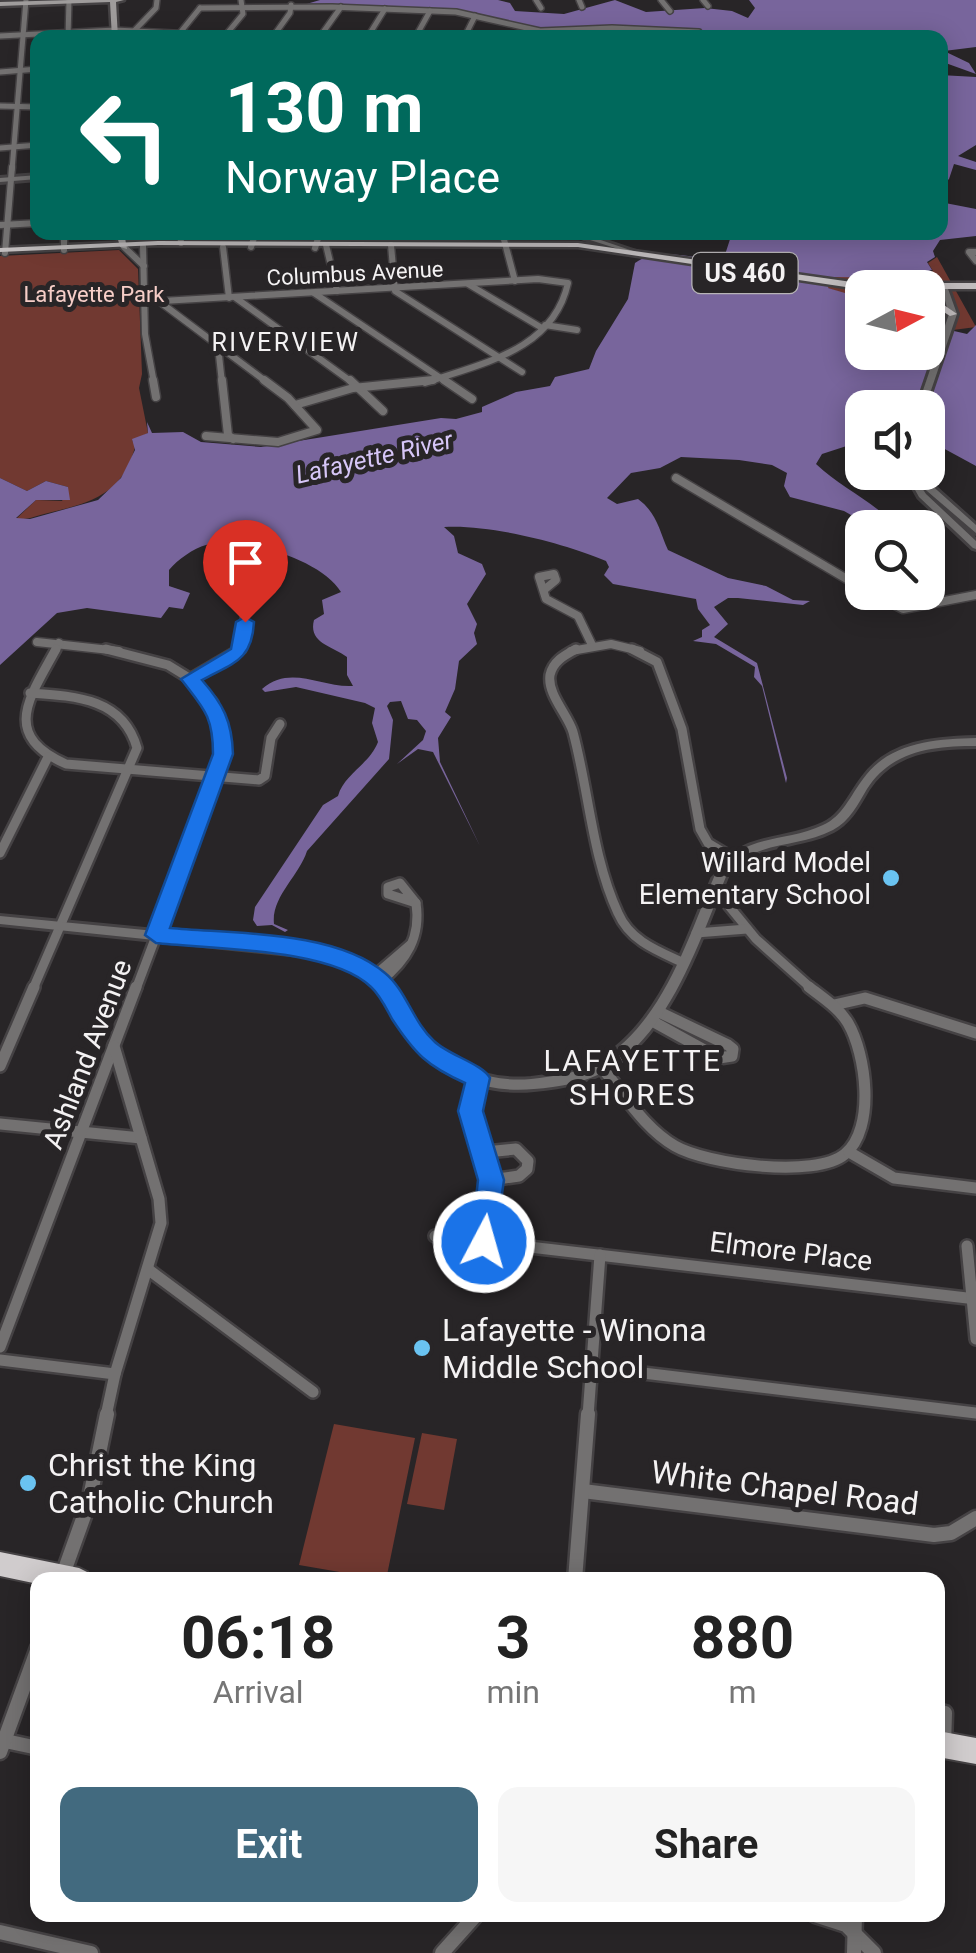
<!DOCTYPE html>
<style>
:root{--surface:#fff;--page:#f6f6f6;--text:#222;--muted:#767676;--accent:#426a7f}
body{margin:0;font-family:Roboto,sans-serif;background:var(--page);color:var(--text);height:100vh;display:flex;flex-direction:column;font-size:38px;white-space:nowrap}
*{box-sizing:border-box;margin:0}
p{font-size:32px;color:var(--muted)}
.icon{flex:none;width:55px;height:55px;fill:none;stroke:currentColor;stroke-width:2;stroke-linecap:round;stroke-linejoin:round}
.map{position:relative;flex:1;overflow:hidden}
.panel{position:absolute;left:30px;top:1572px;width:915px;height:350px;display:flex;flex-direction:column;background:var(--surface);border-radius:20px;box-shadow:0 5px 25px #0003}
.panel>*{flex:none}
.banner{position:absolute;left:30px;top:30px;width:918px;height:210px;border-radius:20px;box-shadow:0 5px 25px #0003;background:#00695c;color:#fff;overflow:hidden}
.needle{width:65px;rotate:83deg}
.tools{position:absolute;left:845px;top:270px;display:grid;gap:20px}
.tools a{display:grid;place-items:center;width:100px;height:100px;border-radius:20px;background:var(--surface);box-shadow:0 5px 25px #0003;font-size:50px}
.pin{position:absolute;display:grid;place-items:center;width:85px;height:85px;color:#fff;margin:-102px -42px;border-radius:50% 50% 50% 0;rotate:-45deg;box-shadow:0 0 10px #0007}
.pin .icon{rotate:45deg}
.me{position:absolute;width:110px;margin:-55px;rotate:6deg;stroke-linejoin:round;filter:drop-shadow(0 0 8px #0008)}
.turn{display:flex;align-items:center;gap:35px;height:210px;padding:0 30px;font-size:45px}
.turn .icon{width:130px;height:130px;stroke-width:2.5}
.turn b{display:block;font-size:70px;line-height:85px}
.eta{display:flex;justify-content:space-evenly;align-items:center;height:170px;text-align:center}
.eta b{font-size:60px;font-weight:700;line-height:70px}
.cta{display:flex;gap:20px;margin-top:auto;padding:20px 30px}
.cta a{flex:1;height:115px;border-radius:20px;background:var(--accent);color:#fff;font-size:40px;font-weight:700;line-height:115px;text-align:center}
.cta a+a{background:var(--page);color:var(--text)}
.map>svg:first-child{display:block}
</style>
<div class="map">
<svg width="976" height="1953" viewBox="0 0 976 1953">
<rect width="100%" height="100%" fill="#282527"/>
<!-- green -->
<g fill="#713931">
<path d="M119 250 138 269 142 374 139 388 148 433 132 441 136 443C124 494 93 502 48 513 36 516 28 520 16 519L36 500 62 501 68 487 46 481 27 491 0 478V256Z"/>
<path d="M937 257 976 327 953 330 928 323V288H862V300L822 286 832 275H922L933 271 928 263Z"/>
<path d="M334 1424 415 1438 386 1580 299 1565Z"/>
<path d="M422 1433 457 1439 444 1510 407 1504Z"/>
</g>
<!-- water -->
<g fill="#78659c">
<path d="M320 0H498L510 3 515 11 564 14 615 0 646 12 705 8 732 11 748 18 755 8 749 0H976V47L944 51 969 63 976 74 940 61V38H708L706 32 697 30 532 28 460 11 303 5Z"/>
<path d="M940 75 976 77V145L958 156 976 162V170L954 164 949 179 940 187Z"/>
<path d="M940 202 976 209V236L940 240 933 251 935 257 927 262 932 270 898 278 833 277 828 288 862 298V352H928V325L967 334 976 325V466L930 441 928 408H862V441L822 454 816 464C841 488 872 500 897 527H872L844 511 790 497 784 486 787 473 772 465 739 460 681 457 660 468 631 473 607 498 617 504 638 499C657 513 659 530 668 550L728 578 766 586 793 600 810 601 803 605 738 598H728L714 607 728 624 714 637 757 663 787 778 786 783 762 686 754 677 755 667 716 644 693 641 702 637V630L710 625 698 609 696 599 613 584 604 575 609 567 606 561C564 543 489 524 444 527L454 536 458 553 482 564 486 574 467 604 477 624 474 633 477 644 459 661 455 689 445 712 451 717 438 738 440 762 480 846 433 752 418 749 397 764 423 740 426 731 417 720 408 719 401 701 390 702 387 706 393 720 389 759 307 851C299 876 271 897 274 924L288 930 285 932 272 925 257 926 253 920 255 907 323 805 338 796C344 774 369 765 378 742L372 723 375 708 365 703 296 687 265 692 262 689C291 664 321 688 353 686L347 675V657C332 646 308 643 314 620L324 614 322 600 341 592C321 559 243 536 206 545 194 548 177 560 169 570V586L190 593 183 609 169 607 161 618 87 608 57 613 0 665V478L27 491 46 481 68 487 70 500H36L16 518 30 519 98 500 121 478 135 450 132 439 148 433 147 422 152 433 183 432 201 442 261 447 441 418 456 419 482 412V407L516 392 550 386 555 377 589 369 596 351 628 299 635 263C659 246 695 259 723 261L732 233 940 232V216L946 214 940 212 943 206Z"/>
</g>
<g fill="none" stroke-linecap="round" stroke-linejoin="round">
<!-- minor-far5 casing -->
<g stroke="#454244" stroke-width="8">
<g id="minor-far5">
<path d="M536 0 541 8"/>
<path d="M579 0 582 7"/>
<path d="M661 0 670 11"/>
<path d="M703 0 708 6"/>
<path d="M200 8 332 7 456 12 540 31 612 28 699 32 702 38"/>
<path d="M132 33 156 8 157 0"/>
<path d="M179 34 200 8"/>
<path d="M0 36 115 30 272 38"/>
<path d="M224 37 243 14 241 0"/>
<path d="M68 38 69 0"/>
<path d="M272 38 290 13 291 5"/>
<path d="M319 38 341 7"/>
<path d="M367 38 385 9"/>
<path d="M415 38 430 11"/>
<path d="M464 38 475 16"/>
<path d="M0 72 38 69"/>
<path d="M0 106 38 107"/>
<path d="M0 148 38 145"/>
<path d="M12 170 26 0"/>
</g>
</g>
<!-- minor-far4 casing -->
<g stroke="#454244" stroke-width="9">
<g id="minor-far4">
<path d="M1 225 38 223"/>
<path d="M64 232V250"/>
<path d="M180 232 181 243"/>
<path d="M502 232 515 281"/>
<path d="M326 245 337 291"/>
<path d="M391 245 395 291 522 372"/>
<path d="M143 246 145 334 154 383"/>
<path d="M124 247 144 266"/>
<path d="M223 247 229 298"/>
<path d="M251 247 256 232"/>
<path d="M315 248 320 232"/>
<path d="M976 252H969L976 261"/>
<path d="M5 253 12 167"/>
<path d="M468 284 542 328"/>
<path d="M314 293 448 383"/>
<path d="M236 298 353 383"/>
<path d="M145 302 538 279 568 283C553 351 482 363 425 383"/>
<path d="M160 302 268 383"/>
<path d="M545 325 577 330"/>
<path d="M218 346 222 383"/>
</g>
</g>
<!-- minor-far3 casing -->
<g stroke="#454244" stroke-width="11">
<g id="minor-far3">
<path d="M153 380 156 397"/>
<path d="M222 380 228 435 233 439"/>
<path d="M350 380 383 411"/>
<path d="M444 380 472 399"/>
<path d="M295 405 353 388 433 380"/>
<path d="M206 436 278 442 317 430 288 398 264 380"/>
<path d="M676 478 862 588"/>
<path d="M544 590 556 580 554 574 539 577 546 599 578 616 592 645"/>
<path d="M870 592 903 609 976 595"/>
<path d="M37 642 119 651"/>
<path d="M55 651 59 643"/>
<path d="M237 651 242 648 246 601"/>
<path d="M571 651 611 644 640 651"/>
</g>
</g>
<!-- minor-far2 casing -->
<g stroke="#454244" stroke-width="14">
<g id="minor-far2">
<path d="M56 649C30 697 0 735 66 764L259 780 265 776 271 738 280 724"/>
<path d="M106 649 168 665 194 681 213 703 222 733 218 772 136 989"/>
<path d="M576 649C565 655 553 661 550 675 547 694 568 715 573 732 589 791 592 857 618 913 630 941 658 951 684 963"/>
<path d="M632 649 657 662 682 729 700 829 708 843 733 858"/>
<path d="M190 679 241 649"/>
<path d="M30 693C75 696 123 698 137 748L33 989"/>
<path d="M0 853 48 757"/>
<path d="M400 883 416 903 388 894V887Z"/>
<path d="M715 889 756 939 812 989"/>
<path d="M696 933 747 929"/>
<path d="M374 976 410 945"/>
<path d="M381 981C407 960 421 937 416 903"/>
</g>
</g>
<!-- minor-far1 casing -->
<g stroke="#454244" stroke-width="16">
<g id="minor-far1">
<path d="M834 1005 865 998 976 1033"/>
<path d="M652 1021 719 1058 732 1056 733 1049 728 1045 659 1012"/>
<path d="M0 1066 34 987"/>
<path d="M602 1068C625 1095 644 1128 675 1146 706 1164 816 1179 845 1154 876 1128 866 1054 848 1023 839 1008 823 998 809 987"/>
<path d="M478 1078 470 1111 491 1180 485 1242"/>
<path d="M0 1124 141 1138"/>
<path d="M486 1152 516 1149 528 1161 527 1169 519 1176 491 1180"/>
<path d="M849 1152 894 1178 976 1188"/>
<path d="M435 1236 976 1299"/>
<path d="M967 1246 976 1339"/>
<path d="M149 1270 313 1392"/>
<path d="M0 1347 136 987"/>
<path d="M0 1360 115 1374"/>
<path d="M593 1367 976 1413"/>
<path d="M106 1416 115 1374 161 1223 159 1199 114 1046"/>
<path d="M588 1416 600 1255"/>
</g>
</g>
<!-- minor casing -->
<g stroke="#454244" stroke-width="19">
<g id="minor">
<path d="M583 1491 934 1535 951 1533 976 1518"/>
<path d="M61 1580 89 1502 107 1414"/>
<path d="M575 1580 588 1414"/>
<path d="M938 1712 945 1713 944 1745"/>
<path d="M1 1740 38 1748"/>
<path d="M0 1752 38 1648"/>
<path d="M815 1915 846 1925 874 1953"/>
<path d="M0 1932 91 1953"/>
<path d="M442 1953 476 1915"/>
<path d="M854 1953 855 1915"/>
</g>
</g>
<!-- tertiary casing -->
<g stroke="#454244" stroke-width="6">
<g id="tertiary">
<path d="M38 175V179L0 182V178Z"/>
<path d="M565 232H577L639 253 634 254Z"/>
<path d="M940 284 947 286 957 314 925 408H917L949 314Z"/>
<path d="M905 472 918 473 976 525V533L920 485 926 494 976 541V549L973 548 919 497Z"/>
<path d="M976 738V746C934 746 892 750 867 789 858 804 850 821 833 830 797 849 758 839 728 872 700 938 672 1031 607 1070 585 1083 559 1087 534 1089 497 1093 456 1082 427 1058 413 1046 406 1030 397 1014 382 986 359 969 329 958L0 924V916L330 948C364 960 389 976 407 1008 415 1024 423 1039 437 1051 463 1073 498 1082 531 1079 554 1076 577 1074 597 1062 664 1024 688 936 717 870 746 833 785 843 823 825 843 816 850 796 863 779 889 742 935 739 976 738Z"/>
</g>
</g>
<!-- secondary casing -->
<g stroke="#454244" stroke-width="5">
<g id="secondary">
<path d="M71 0H124L116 2 118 38H112L110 2 0 6V2Z"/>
<path d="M116 232H124L127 249 120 247Z"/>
</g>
</g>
<!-- primary casing -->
<g stroke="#454244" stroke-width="5">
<g id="primary">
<path d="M158 241 578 243 859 283H976V289H859L578 247 158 245 0 252V248Z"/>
<path d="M928 295 931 296 957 314 950 316 928 302Z"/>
</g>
</g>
<!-- trunk casing -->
<g stroke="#454244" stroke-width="4">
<g id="trunk">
<path d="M0 1552 79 1568 87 1572 91 1580H38V1584L0 1576Z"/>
<path d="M938 1731 976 1738V1764L938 1757Z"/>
</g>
</g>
<!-- minor-far5 -->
<use href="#minor-far5" stroke="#737171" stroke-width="5"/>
<!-- minor-far4 -->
<use href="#minor-far4" stroke="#737171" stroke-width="6"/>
<!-- minor-far3 -->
<use href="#minor-far3" stroke="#737171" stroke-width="8"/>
<!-- minor-far2 -->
<use href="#minor-far2" stroke="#737171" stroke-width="9"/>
<!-- minor-far1 -->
<use href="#minor-far1" stroke="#737171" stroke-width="11"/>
<!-- minor -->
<use href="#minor" stroke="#737171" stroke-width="14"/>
<!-- tertiary -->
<use href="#tertiary" fill="#737171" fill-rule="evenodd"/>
<!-- secondary -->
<use href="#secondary" fill="#9f9c9c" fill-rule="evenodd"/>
<!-- primary -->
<use href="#primary" fill="#c1bdbe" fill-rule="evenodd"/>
<!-- trunk -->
<use href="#trunk" fill="#d0cccd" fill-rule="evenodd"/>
</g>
<!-- route -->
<path fill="#1a73e8" stroke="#114b97" stroke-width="2.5" d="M245 617 254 622C252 661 233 663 202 680 223 704 232 721 233 754L170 928C233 934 335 930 385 973 406 990 413 1022 434 1041 448 1055 483 1064 490 1078L483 1111 504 1180 494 1250 484 1253 475 1250 471 1242 478 1180 458 1111 465 1083C427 1066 415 1054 392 1019 386 1008 380 995 371 987 332 948 211 949 156 943L145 935 213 754C213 715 203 708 181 679L231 649 236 622Z"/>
<!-- markers -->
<g fill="#6ac3f1" stroke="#282527" stroke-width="4">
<circle cx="891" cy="878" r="10"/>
<circle cx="422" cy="1348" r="10"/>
<circle cx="28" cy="1483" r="10"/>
</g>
<g text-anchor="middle" stroke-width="10" stroke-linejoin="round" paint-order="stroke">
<!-- far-street labels -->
<g font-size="22" fill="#f4f2f3" stroke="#282527">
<text transform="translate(355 273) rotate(-3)" y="8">Columbus Avenue</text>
</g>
<!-- far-park labels -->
<g font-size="22" fill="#f6cec8" stroke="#282527">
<text x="94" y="302">Lafayette Park</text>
</g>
<!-- shield labels -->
<rect fill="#282527" stroke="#b7b4b6" stroke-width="2.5" x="692.5" y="253" width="105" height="40" rx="8"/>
<g font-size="25" font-weight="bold" fill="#f4f2f3">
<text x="745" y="282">US 460</text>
</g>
<!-- far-neighbourhood labels -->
<g font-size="25" letter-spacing="2.5" fill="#f4f2f3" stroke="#282527">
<text x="286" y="351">RIVERVIEW</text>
</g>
<!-- far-water labels -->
<g font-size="25" font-style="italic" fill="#d6c6f7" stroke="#282527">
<text transform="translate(374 457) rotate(-13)" y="9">Lafayette River</text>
</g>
<!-- poi labels -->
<g font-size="28" fill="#f4f2f3" stroke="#282527" text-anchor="end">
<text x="871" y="872">Willard Model<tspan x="871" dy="32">Elementary School</tspan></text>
</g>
<!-- street labels -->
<g font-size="28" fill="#f4f2f3" stroke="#282527">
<text transform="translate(87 1054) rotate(-69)" y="10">Ashland Avenue</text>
<text transform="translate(791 1251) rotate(7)" y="10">Elmore Place</text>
</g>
<!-- neighbourhood labels -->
<g font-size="30" letter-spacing="2.5" fill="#f4f2f3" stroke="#282527">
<text x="633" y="1071">LAFAYETTE<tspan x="633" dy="34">SHORES</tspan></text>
</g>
<!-- near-poi labels -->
<g font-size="32" fill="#f4f2f3" stroke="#282527" text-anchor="start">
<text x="442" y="1341">Lafayette - Winona<tspan x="442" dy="37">Middle School</tspan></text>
<text x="48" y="1476">Christ the King<tspan x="48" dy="37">Catholic Church</tspan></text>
</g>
<!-- near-street labels -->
<g font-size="32" fill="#f4f2f3" stroke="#282527">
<text transform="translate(785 1488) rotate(7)" y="11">White Chapel Road</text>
</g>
</g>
</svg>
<div class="tools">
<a><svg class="needle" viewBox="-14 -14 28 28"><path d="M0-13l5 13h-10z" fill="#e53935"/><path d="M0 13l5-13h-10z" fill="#767676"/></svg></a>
<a><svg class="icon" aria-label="sound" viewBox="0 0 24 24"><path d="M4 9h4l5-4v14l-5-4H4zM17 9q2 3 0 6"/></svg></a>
<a><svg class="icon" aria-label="search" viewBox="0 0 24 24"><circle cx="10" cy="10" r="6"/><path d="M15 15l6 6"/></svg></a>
</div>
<div class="pin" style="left:245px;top:622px;background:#d93025"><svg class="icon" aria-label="arrive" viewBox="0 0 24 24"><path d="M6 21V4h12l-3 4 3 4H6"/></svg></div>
<svg class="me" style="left:484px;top:1242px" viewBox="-20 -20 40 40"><circle r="17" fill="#1a73e8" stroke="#fff" stroke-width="3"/><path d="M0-11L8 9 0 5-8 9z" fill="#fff"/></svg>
<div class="banner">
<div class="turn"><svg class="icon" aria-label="left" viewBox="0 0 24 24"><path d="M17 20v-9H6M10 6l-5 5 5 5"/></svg><div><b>130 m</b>Norway Place</div></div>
</div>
<section class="panel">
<div class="eta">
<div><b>06:18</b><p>Arrival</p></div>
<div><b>3</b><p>min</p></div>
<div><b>880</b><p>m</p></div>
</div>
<div class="cta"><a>Exit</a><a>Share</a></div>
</section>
</div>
